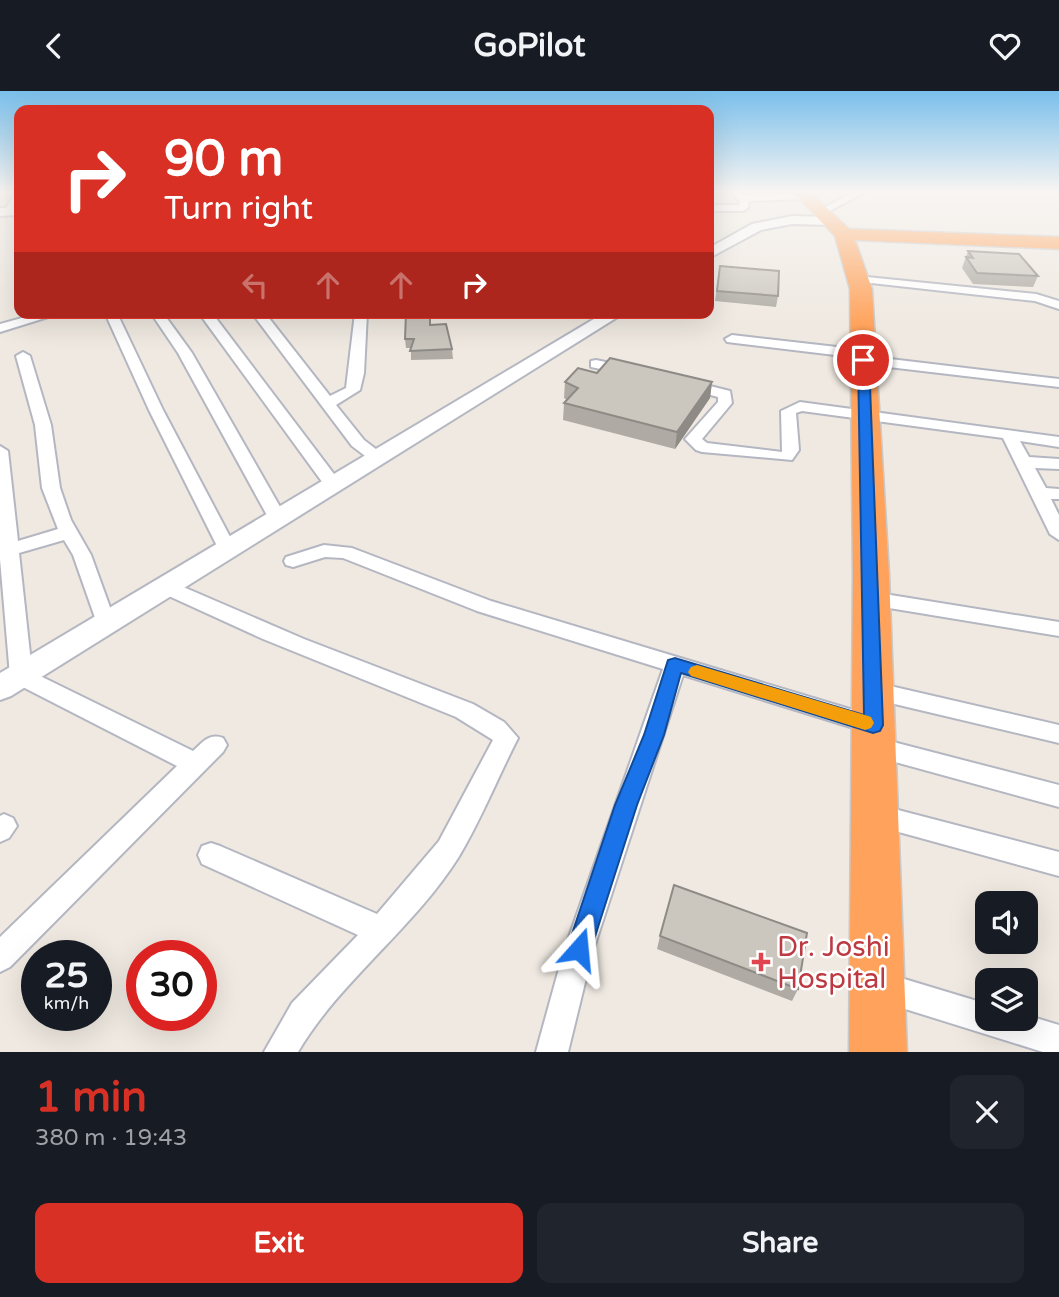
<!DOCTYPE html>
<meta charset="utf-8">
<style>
:root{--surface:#171b24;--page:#20242c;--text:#f1f3f6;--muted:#9ea1a6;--accent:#d93025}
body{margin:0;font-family:"Varela Round",sans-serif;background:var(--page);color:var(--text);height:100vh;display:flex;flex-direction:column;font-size:26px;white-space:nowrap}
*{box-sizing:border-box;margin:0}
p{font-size:23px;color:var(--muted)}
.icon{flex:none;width:38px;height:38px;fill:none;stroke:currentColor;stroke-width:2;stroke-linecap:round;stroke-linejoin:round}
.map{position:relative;height:961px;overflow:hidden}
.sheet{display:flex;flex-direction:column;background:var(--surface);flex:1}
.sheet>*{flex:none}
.banner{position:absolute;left:14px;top:14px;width:700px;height:214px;border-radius:14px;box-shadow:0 7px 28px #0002;background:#d93025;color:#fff;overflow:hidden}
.controls{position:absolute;left:975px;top:800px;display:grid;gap:14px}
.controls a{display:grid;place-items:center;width:63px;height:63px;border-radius:14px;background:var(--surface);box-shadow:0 7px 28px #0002;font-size:35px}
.speed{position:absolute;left:21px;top:849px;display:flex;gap:14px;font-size:35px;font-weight:700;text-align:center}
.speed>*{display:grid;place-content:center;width:91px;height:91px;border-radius:50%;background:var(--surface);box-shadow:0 7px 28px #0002;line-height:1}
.speed small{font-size:18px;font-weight:400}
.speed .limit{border:10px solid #d22;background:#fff;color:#111}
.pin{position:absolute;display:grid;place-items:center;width:60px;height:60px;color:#fff;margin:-30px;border:4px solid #fff;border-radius:50%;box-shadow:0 2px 7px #0007}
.me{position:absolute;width:77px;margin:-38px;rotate:18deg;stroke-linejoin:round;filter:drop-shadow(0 0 5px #0008)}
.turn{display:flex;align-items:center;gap:24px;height:147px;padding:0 35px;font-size:32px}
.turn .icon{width:91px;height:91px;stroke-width:2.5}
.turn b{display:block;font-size:49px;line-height:60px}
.lanes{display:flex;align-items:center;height:66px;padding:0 35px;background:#0003;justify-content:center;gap:35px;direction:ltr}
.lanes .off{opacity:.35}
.round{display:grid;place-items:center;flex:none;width:74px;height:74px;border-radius:14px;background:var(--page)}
.summary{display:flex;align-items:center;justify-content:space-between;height:119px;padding:0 35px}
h1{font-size:42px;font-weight:700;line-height:52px;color:var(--accent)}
.action{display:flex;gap:14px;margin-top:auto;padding:14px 35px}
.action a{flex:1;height:80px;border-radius:14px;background:var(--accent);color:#fff;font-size:28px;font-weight:700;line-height:80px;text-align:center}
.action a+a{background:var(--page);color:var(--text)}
header{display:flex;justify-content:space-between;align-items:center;height:91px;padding:0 35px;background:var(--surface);font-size:32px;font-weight:700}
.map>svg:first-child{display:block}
</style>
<header><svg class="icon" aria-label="back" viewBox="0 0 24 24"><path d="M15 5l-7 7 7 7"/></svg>GoPilot<svg class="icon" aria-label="heart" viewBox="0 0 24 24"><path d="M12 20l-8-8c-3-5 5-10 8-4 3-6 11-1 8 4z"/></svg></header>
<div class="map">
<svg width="1059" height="961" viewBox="0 0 1059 961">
<rect width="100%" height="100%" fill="#efe9e1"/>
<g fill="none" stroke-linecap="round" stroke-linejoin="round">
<!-- street casing -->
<g stroke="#b4b7c1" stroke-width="4">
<g id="street">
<path d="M19 100V111L14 120 6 122 4 120 16 101Z"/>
<path d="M709 100H725L709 103Z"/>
<path d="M738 100 744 104 805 102 810 105 805 108 749 110 748 117 743 120H709V114H739L740 111 733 103Z"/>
<path d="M855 100H867L824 123 816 121Z"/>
<path d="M857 185 1036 203 1059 210V218L1035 210 853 190V186Z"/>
<path d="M40 222H61L0 241V233Z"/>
<path d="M105 222H117L163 319 237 459 235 463H221L149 319Z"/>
<path d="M151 222H163L192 262 287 428 284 432H272L269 428 178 262Z"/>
<path d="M199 222H212L340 391 342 395 340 399H328Z"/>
<path d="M252 222H265L330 305 346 297 355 222H367L364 282 360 299 336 314 364 349 385 365 387 368 385 371H373L352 355Z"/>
<path d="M732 244 837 256 865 265 1059 288V296L863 273 835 264 727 251 725 248Z"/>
<path d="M23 261 30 265 51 334 60 397 71 429 91 464 116 533 113 538 106 540 99 538 73 464 64 449 19 462 32 581 193 660C203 651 209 642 223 647L227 654 223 661 10 876 0 881V846L177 675 13 591 10 585 0 468V355L8 360 18 450 58 438 42 397 35 334 16 265Z"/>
<path d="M596 269 634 277 636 280 629 284 591 276V270Z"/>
<path d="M686 289 730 300 732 312 702 348 707 352 782 361 781 320 800 311 1059 346V356L1020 350 1029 366 1059 368V378L1035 377 1046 397 1059 398V408H1051L1059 424V449L1050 443 1003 347 802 320 796 322 799 359 792 369 702 361 696 359 685 348 718 311V306L681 296 679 293Z"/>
<path d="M324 454 352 457 491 510 873 625 881 627 885 634 881 641 873 643 683 584 592 863 568 961H536L563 863 663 578 477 520 343 467 325 466 293 476 286 474 284 470 286 466Z"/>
<path d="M167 489 304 548 473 613 504 631 518 647C498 686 481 729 458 767 414 837 339 891 298 961H264L292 912 358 844 202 773 198 764 202 755 211 752 220 755 377 823 439 750 493 649 456 626 263 548 160 501 157 496 160 491Z"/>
<path d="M872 501 1059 531V545L865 513 862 508 865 503Z"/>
<path d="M873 591 1059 634V652L865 606 862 600 865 594Z"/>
<path d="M874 646 1059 694V716L866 663 862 656 866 649Z"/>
<path d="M875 713 1059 761V785L866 732 862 724 866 716Z"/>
<path d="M4 723 13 727 17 735 9 747 0 751V725Z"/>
<path d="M881 881 987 913V928H1026V924L1059 934V961H1043L870 907 866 896 870 885Z"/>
</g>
</g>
<!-- secondary casing -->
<g stroke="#b4b7c1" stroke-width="4">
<g id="secondary">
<path d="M19 116V124L0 125V117Z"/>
<path d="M792 125 831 126 838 130 831 134 792 133 761 139 709 167V157L752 133Z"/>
<path d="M604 222H624L11 605 0 609V582Z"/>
</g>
</g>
<!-- highway casing -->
<g stroke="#c9c9c9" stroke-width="3">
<path id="highway" d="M792 100H809L849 138 1059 146V158L855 149 872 198 889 483 907 961H849L853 483 850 198 835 145Z"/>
</g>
<!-- street -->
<use href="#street" fill="#fff" fill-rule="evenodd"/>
<!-- secondary -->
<use href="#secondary" fill="#fff" fill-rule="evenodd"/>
<!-- highway -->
<use href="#highway" fill="#ffa35c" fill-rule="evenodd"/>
</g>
<!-- wall -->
<g fill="#afaba4">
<path d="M968 160 1038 185 1033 196 973 193 962 177Z"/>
<path d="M720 175 778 205 776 216 715 210Z"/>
<path d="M431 222 430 234 452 258 453 268 411 269V257H406L405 248Z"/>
<path d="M597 282 712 291 710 307 675 358 563 329 564 312 567 309 564 307 565 291Z"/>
<path d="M660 845 798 898 792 910 657 858Z"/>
</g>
<!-- shaded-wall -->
<path fill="#8e8b86" d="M712 291 710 307 675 358 677 341Z"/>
<!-- building -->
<g fill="#cbc7bf" stroke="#8e8b86" stroke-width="2">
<path d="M968 160 1019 163 1038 185 977 182 966 166 973 167Z"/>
<path d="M720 175 779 180 778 205 717 200Z"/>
<path d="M406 222H430V234L446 233 452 258 410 260 414 248H405Z"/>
<path d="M610 267 712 291 677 341 564 312 578 297 565 291 578 277 597 282Z"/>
<path d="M674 794 807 842 798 898 660 845Z"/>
</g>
<!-- sky -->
<linearGradient id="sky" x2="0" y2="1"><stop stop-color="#7abfeb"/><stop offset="0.43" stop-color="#f8f5f2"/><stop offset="1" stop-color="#f8f5f2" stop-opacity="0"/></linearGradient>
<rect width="1059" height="234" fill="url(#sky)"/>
<!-- route -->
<path fill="#1a73e8" stroke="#114b97" stroke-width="2" d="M863 265 869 269 883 634 880 640 873 642 681 582 664 644 637 714 591 858 588 867 579 871 570 867 567 858 615 714 644 644 668 569 675 567 864 624 858 269Z"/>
<!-- slow -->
<path fill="#f59e0b" d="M697 574 865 624 871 626 874 632 871 637 865 639 691 585 688 581 691 576Z"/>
<!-- markers -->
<path fill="#e0444e" stroke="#fff" stroke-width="2.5" d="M757.5 860.5h7v7h7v7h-7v7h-7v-7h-7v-7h7z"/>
<g text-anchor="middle" stroke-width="5" stroke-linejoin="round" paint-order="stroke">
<!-- near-health labels -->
<g font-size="28" fill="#be3a42" stroke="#fff" text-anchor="start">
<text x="777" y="865">Dr. Joshi<tspan x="777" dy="32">Hospital</tspan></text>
</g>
</g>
</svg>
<div class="controls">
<a><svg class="icon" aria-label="sound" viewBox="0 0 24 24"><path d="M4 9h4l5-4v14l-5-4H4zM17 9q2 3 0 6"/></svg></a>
<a><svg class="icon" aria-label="layers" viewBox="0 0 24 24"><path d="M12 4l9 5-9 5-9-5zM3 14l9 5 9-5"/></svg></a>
</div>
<div class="speed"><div>25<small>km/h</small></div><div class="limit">30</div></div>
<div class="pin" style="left:863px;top:269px;background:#d93025"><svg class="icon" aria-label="arrive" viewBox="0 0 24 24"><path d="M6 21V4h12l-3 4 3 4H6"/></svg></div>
<svg class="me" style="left:579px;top:858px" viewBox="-20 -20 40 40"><path d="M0-17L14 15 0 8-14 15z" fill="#1a73e8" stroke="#fff" stroke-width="4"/></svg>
<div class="banner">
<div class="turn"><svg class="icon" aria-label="right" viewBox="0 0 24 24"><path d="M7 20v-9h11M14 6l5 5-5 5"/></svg><div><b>90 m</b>Turn right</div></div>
<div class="lanes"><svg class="icon off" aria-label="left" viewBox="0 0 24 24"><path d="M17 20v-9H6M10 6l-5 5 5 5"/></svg><svg class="icon off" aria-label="ahead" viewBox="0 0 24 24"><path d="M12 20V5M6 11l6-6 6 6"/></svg><svg class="icon off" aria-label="ahead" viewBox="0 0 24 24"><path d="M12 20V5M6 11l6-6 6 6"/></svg><svg class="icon" aria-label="right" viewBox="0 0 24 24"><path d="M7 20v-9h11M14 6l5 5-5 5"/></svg></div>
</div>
</div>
<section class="sheet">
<div class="summary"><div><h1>1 min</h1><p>380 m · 19:43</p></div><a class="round"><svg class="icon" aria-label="close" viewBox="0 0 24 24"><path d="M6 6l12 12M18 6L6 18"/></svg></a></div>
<div class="action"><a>Exit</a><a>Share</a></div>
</section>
